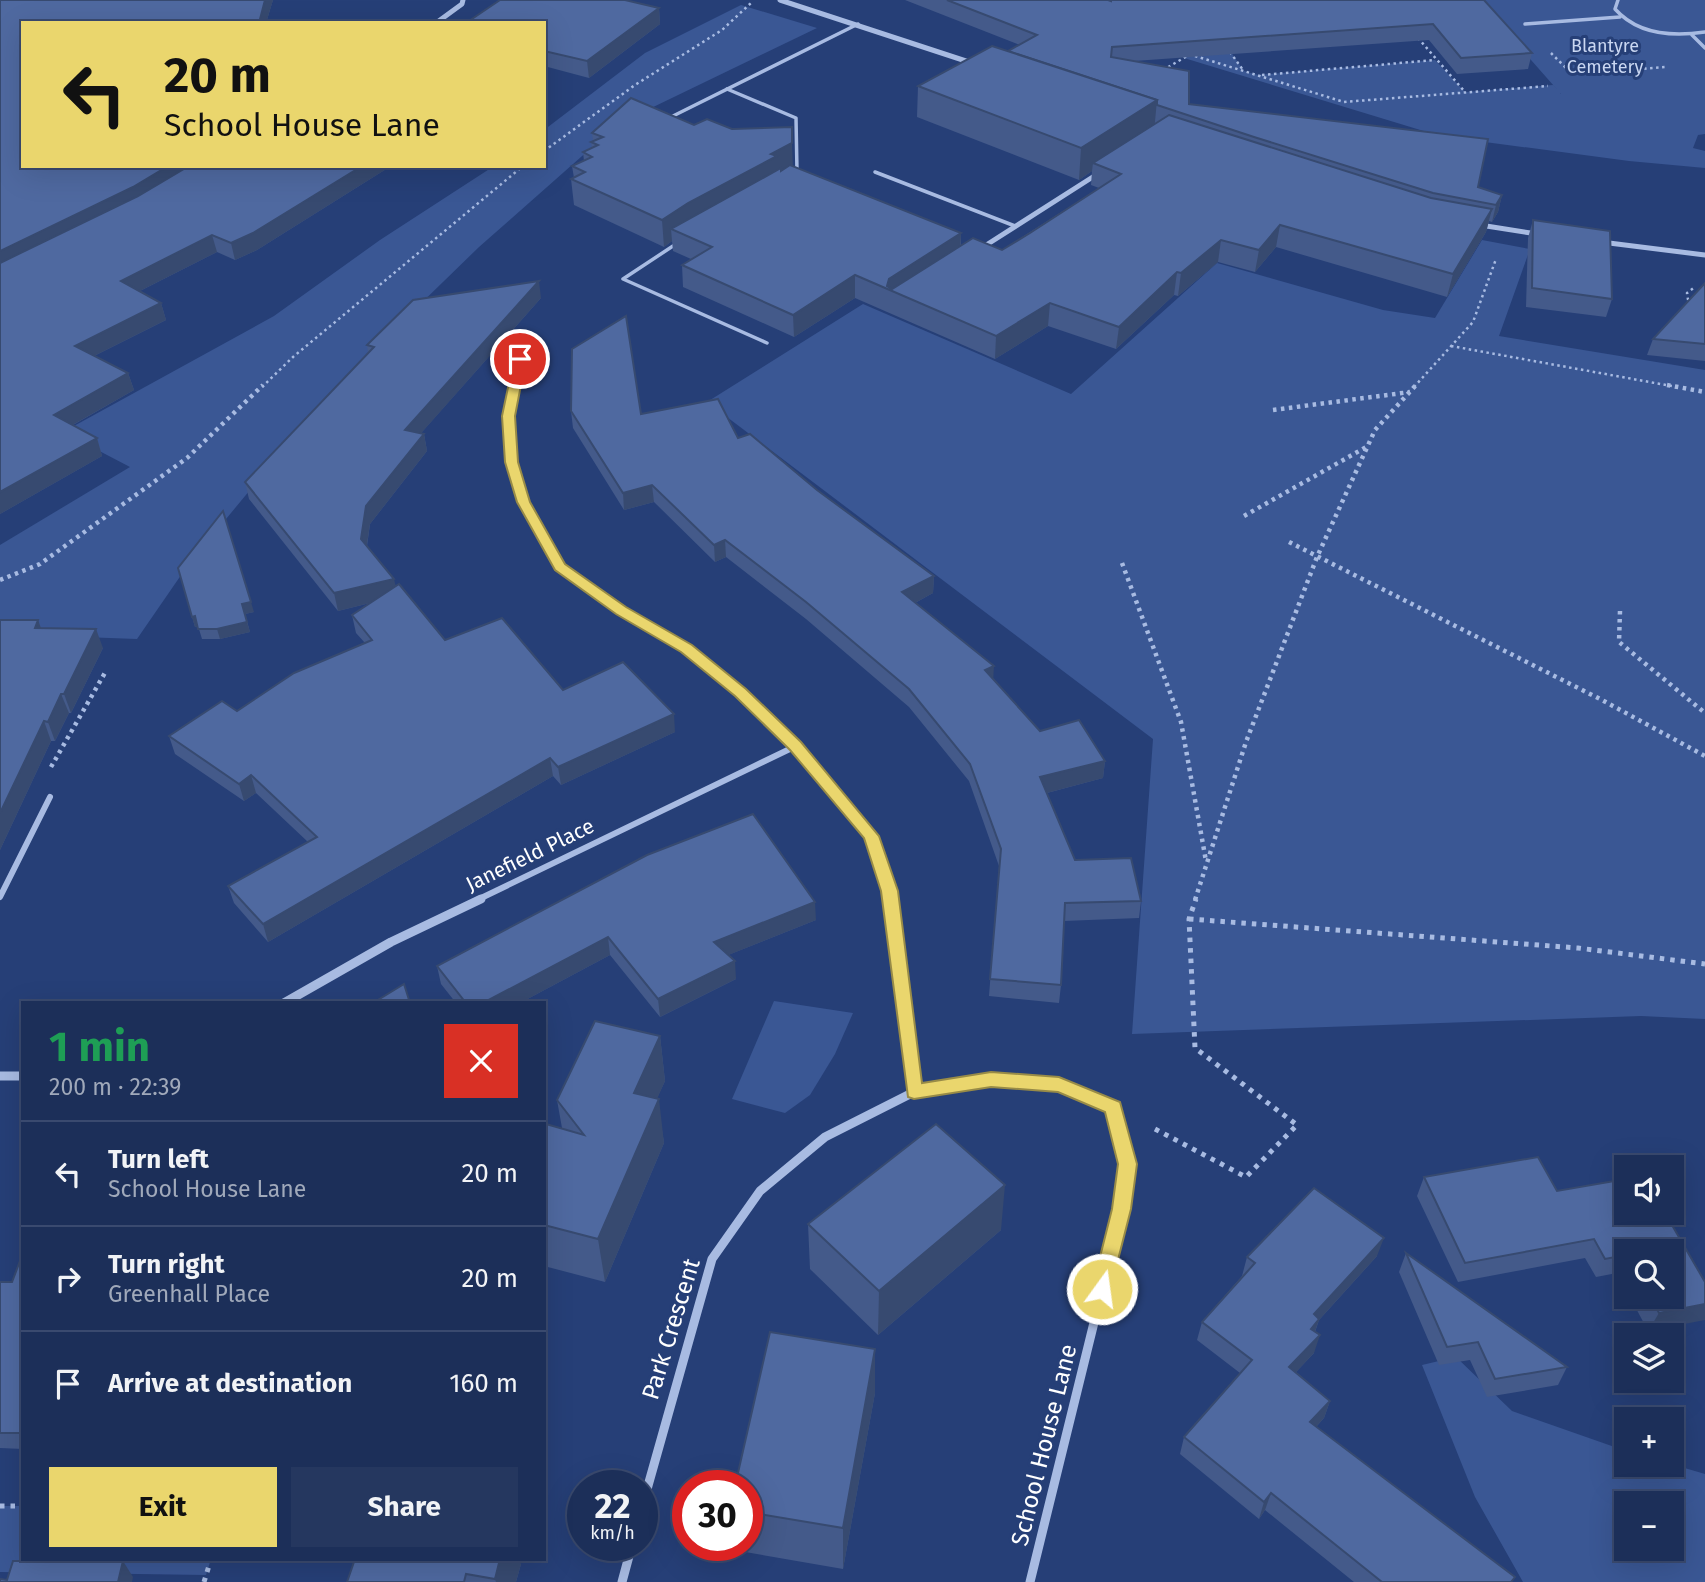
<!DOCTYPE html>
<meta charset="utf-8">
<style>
:root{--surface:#1c2f59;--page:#25375f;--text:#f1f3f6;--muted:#a0a9ba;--line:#3a4a6f;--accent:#ead66d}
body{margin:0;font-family:"Fira Sans",sans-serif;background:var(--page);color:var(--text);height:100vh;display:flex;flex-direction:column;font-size:26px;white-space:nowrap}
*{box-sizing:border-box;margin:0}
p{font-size:23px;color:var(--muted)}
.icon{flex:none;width:38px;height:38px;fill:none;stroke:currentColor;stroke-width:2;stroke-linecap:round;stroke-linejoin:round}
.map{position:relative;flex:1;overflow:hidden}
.panel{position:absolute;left:21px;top:1001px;width:525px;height:560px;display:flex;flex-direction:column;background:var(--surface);border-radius:0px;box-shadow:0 7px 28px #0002,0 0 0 2px var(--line)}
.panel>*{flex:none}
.top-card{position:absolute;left:21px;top:21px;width:525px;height:147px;border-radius:0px;box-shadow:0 7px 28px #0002,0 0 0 2px var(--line);background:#ead66d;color:#111;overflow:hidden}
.fabs{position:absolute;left:1614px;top:1155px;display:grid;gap:14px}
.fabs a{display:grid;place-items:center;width:70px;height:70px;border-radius:0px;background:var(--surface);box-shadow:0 7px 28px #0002,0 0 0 2px var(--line);font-size:35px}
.speed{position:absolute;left:567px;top:1470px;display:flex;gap:14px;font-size:35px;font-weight:700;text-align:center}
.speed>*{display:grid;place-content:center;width:91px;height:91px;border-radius:50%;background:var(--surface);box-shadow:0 7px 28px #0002,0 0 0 2px var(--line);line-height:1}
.speed small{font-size:18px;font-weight:400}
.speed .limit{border:10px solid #d22;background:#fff;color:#111}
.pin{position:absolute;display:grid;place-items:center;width:60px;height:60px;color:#fff;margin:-30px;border:4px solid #fff;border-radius:50%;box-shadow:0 2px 7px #0007}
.me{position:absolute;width:77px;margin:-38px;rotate:14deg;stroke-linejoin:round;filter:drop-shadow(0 0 5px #0008)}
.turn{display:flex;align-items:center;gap:24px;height:147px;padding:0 28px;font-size:32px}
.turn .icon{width:91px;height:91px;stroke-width:2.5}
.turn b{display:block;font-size:49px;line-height:60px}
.round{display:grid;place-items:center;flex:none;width:74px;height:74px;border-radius:0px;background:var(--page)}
.summary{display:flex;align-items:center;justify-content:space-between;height:119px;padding:0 28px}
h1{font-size:42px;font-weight:700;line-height:52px;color:#1e9e55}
.cta{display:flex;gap:14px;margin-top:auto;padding:14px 28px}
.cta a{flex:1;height:80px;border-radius:0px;background:var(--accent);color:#111;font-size:28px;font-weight:700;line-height:80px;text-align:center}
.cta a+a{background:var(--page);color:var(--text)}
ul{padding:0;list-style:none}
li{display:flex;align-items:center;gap:21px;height:105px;padding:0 28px;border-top:2px solid var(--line)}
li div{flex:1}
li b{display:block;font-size:26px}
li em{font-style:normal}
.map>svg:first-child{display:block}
</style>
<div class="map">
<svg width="1705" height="1582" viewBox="0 0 1705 1582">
<rect width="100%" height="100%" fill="#263f77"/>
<!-- green -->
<g fill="#3a5794" fill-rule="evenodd">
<path d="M1478 0H1705V134L1698 135 1693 148 1705 151V168L1629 161 1440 136 1184 58 1197 51 1203 12 1244 71 1258 75 1435 60 1465 92 1553 85 1561 94Z"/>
<path d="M741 5 817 28 645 111 590 149 479 247 336 386 188 565 137 639 0 634V545L130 467 63 432 274 316 380 240 494 166H544V130L645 53Z"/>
<path d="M1482 240 1530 249 1499 336 1705 370V1019L1641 1016 1132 1034 1153 739 707 402 863 304 1071 394 1217 263 1383 310 1435 318Z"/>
<path d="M774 1001 853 1013 835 1054 810 1095 785 1113 732 1099Z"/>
<path d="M1456 1357 1512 1411 1626 1451V1465L1671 1464 1705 1474V1582H1523L1475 1497 1422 1365ZM1626 1503H1671V1549H1626Z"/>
<path d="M0 1506H23V1559H211L206 1575 0 1572Z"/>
</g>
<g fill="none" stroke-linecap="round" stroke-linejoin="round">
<!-- path-far2 -->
<g stroke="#a8bbe2" stroke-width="2.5" stroke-dasharray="2.5 3.5" stroke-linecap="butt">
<path d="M1418 38 1465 92"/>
<path d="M1230 52 1243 70"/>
<path d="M1551 53 1572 74 1666 67"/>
<path d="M1195 56 1344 102 1548 86"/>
<path d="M1163 70 1189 55"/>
<path d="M1262 75 1435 60"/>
<path d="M544 151 635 85 722 30 751 3"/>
<path d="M1689 306 1687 293 1695 287"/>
<path d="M1451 346 1677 387"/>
<path d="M262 387 293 357 523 166"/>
<path d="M1414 387 1473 322 1496 259"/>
</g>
<!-- path-far1 -->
<g stroke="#a8bbe2" stroke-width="4.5" stroke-dasharray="3.5 4.5" stroke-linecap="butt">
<path d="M1667 385 1705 392"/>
<path d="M1273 410 1410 392"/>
<path d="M1244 516 1368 446"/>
<path d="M1289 542 1602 700 1705 756"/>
<path d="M1122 563 1181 722 1206 861"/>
<path d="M0 580 40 564 187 458 263 385"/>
<path d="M1620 611 1619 642 1705 713"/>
<path d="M51 767 106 671"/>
<path d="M1195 900 1246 742 1317 557 1375 430 1416 385"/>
</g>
<!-- path -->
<g stroke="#a8bbe2" stroke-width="5" stroke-dasharray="4.5 6" stroke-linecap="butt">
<path d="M1189 919 1578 948 1705 964"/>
<path d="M1155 1129 1246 1177 1297 1125 1195 1048 1189 919 1196 899"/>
<path d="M0 1506H23"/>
<path d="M204 1582 211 1559"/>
</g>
<!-- service -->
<g stroke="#a8bbe2" stroke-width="3.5">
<path d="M1618 0 1615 9C1638 35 1672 37 1705 32"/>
<path d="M1525 24 1620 17"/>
<path d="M1692 35 1705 48"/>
<path d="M727 89 796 118 797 172"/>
<path d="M673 116 858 24"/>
<path d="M875 172 1015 226"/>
<path d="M676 244 623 279 767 343"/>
</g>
<!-- minor-far2 -->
<g stroke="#a8bbe2" stroke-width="5">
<path d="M780 0 972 63"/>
<path d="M436 23 462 4 463 0"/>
<path d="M1480 225 1537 234"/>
<path d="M1601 242 1705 255"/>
<path d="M980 249 1099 173"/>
<path d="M514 387 520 359"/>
</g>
<!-- minor-far1 -->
<g stroke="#a8bbe2" stroke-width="6">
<path d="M514 385 508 416 511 462 523 502 560 566 621 611 686 649 740 693 796 746 871 836 891 900"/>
<path d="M0 897 50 797"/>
<path d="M477 900 796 746"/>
</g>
<!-- minor -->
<g stroke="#a8bbe2" stroke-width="9">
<path d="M891 899 914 1092"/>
<path d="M284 1003 391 942 481 899"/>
<path d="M0 1076H23"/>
<path d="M642 1507 712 1259 760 1191 825 1137 914 1092 991 1079 1059 1084 1114 1107 1128 1164 1122 1209 1030 1582"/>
<path d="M622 1582 632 1545"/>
</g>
</g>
<!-- wall -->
<g fill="#445a8a">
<path d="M0 0H273L266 23 23 166H391L257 250 235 260 217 252 140 291 161 303 166 320 94 356 128 373 134 390 73 425 97 438 102 456 0 514Z"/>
<path d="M905 0H1484L1532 53 1528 69 1457 74 1429 40 1134 61 1189 104 1478 187 1502 195 1498 212 1492 222 1489 221 1486 232 1447 297 1276 247 1255 272 1218 262 1178 296 1174 295 1116 349 1048 326 995 359 855 298 794 337 683 287 682 265 691 259 673 251 672 241 664 247 574 205 571 179 574 178 572 166 584 161 583 152 592 148 591 142 593 141 592 133 694 125 732 129 792 127V166L961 233V246L1002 250 1099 188 1091 185 1092 171 1079 180 917 117 918 86 1008 51 1020 45Z"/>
<path d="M659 8 660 24 589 78 544 66V23Z"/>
<path d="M1533 220 1612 299 1606 317 1526 307 1528 238Z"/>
<path d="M1705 283V361L1647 355 1653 339Z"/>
<path d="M541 298 421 433 424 434 427 451 370 524 367 546 396 586 445 640 563 690 675 732 561 785 553 776 268 942 234 903 228 886 308 842 256 793 244 801 175 754 169 736 237 711 365 643 356 633 352 615 370 603 338 611 249 499 245 482 368 353 367 345Z"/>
<path d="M571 411 641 414 738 438 817 490 934 576 933 593 915 603 993 679 1040 731 1105 761 1103 778 1047 793 1075 860 1141 901 1139 918 1064 921 1061 985 1059 1003 989 996 999 866 969 781 909 707 806 619 726 557 715 562 654 502 624 510 573 428Z"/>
<path d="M178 568 254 612 245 614 250 632 220 639H202L198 626 195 627Z"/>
<path d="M0 620H38L41 628 103 648 71 713H69L55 741H51L0 850Z"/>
<path d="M647 855 816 920 728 955 736 979 660 1017 610 955 520 1003H456L441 984 437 966Z"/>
<path d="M660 1036 665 1081 657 1098 664 1143 605 1282 544 1266V1128H562L557 1100Z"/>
<path d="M1424 1177 1557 1191 1705 1282 1648 1331 1630 1297H1671L1626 1251V1290L1617 1273 1596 1277 1585 1258 1458 1282 1417 1196Z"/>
<path d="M808 1224 1001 1230 878 1335 810 1269Z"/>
<path d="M23 1253V1449L0 1448V1282H12Z"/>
<path d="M1406 1253 1567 1367 1558 1385 1487 1397 1470 1360 1439 1365 1399 1272Z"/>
<path d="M1377 1256 1319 1320 1315 1332 1314 1353 1296 1372 1330 1401 1324 1418 1316 1427 1512 1582H1354L1265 1510 1259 1519 1180 1454 1184 1437 1240 1373 1197 1340 1202 1322 1242 1276 1247 1257Z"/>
<path d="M875 1393 843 1569 734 1550 733 1545H747V1486Z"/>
<path d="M521 1564 516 1582H347Z"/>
</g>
<!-- shaded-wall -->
<g fill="#374a70">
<path d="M265 0H273L266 23H259Z"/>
<path d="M659 8 660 24 589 78 587 61Z"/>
<path d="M1157 100 1154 132 1093 163 1092 171 1079 180 1081 148Z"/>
<path d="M792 143 793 169 671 229 672 241 664 247 662 220 688 203 771 154Z"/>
<path d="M168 166H200L0 271V251Z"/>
<path d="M362 166H391L257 250 235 260 231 243Z"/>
<path d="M1502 195 1498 212 1492 222 1496 205Z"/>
<path d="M1492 209 1486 232 1447 297 1453 274Z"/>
<path d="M1280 225 1276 247 1255 272 1259 250Z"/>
<path d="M961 233 960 256 900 294 887 289 889 279Z"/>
<path d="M212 235 217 252 126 298 121 281Z"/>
<path d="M1221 240 1218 262 1178 296 1181 273Z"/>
<path d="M1177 272 1174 295 1116 349 1119 327Z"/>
<path d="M855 275V298L794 337 793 315Z"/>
<path d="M539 281 541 298 408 448 405 430Z"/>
<path d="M161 303 166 320 80 363 75 346Z"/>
<path d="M1050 303 1048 326 995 359 996 336Z"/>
<path d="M128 373 134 390 60 432 54 415Z"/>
<path d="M424 434 427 451 370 524 365 557 361 539 366 506Z"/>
<path d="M97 438 102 456 0 514V492Z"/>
<path d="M652 485 654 502 624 510 623 493Z"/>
<path d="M725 540 726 557 715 562 714 545Z"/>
<path d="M934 576 933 593 902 610V592Z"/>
<path d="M394 579 398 596 338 611 334 593Z"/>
<path d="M251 602 254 612 245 614 242 604Z"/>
<path d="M195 616 198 626 195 627 192 617Z"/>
<path d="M38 620 45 639 35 628Z"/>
<path d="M247 622 250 632 220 639 217 629Z"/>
<path d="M96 629 103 648 71 713 64 694Z"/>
<path d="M994 666 993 683 985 670Z"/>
<path d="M61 694 69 713 55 741 48 722Z"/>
<path d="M674 714 675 732 561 785 558 767Z"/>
<path d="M44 721 51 741 0 850V813Z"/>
<path d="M550 758 553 776 268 942 263 924Z"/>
<path d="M1105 761 1103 778 1039 795 1040 777Z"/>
<path d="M251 775 256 793 244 801 239 784Z"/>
<path d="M815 902 816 920 716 960 714 942Z"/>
<path d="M608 937 610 955 520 1003H483Z"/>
<path d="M735 961 736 979 660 1017 658 999Z"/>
<path d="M660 1036 665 1081 640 1137 634 1093Z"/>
<path d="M659 1099 664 1143 605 1282 598 1239Z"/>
<path d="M1005 1185 1001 1230 878 1335 879 1291Z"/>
<path d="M1384 1238 1377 1256 1319 1320 1313 1337 1305 1347 1314 1314Z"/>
<path d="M1705 1304V1320L1648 1331 1659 1313Z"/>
<path d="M1320 1335 1314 1353 1284 1385 1289 1367Z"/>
<path d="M875 1349V1393L843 1569V1528Z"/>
<path d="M1330 1401 1324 1418 1304 1440 1310 1422Z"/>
<path d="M1271 1493 1265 1510 1259 1519 1264 1502Z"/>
<path d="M500 1559H519L521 1564 516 1582H496L495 1579Z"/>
<path d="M123 1561 133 1577 132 1582H118Z"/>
</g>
<!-- building -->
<g fill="#4f69a0" stroke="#374a70" stroke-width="2">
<path d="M0 0H265L259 23H23V166H168L133 187 0 251Z"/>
<path d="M500 0H625L659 8 587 61 544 51V23H466Z"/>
<path d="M947 0H1108L1111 1V0H1484L1532 53 1461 58 1433 24 1112 47 1111 57 1189 71V104L1488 139 1478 187 1502 195 1496 205 1433 193 1254 137 1157 105V100L1008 51 1037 35Z"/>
<path d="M992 46 1157 100 1081 148 918 86Z"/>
<path d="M631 98 694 125 707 119 732 129 792 127V143L771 154 777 156 688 203 662 220 571 179 585 172 572 166 592 157 583 152 598 145 591 142 603 137 592 133Z"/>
<path d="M1169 115 1431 198 1492 209 1453 274 1280 225 1259 250 1221 240 1181 273 1177 272 1119 327 1050 303 996 336 855 275 793 315 682 265 712 247 671 229 781 168V171L790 165 961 233 889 279 887 286 892 289 973 238 1002 250 1030 233 1121 174 1093 163Z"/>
<path d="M189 166H362L253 233 231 243 212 235 121 281 161 303 75 346 128 373 54 415 97 438 0 492V263L138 196Z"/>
<path d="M1533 220 1610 231 1612 299 1532 288Z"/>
<path d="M539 281 405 430 424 434 366 506 361 539 394 579 334 593 245 482 374 347 367 345 413 300Z"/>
<path d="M1705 283V344L1653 339Z"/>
<path d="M626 316 641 414 718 399 738 438 750 434 817 490 934 576 902 592 994 666 985 670 1040 731 1079 720 1105 761 1040 777 1075 860 1131 858 1141 901 1065 903 1061 985 990 979 1001 849 970 764 909 689 806 602 725 540 714 545 652 485 623 493 571 411 572 349Z"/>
<path d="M223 511 251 602 242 604 247 622 217 629H198L195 616 192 617 178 568Z"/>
<path d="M399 584 445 640 502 618 563 690 623 662 674 714 558 767 550 758 263 924 228 886 317 837 251 775 239 784 169 736 222 701 237 711 294 673 372 640 352 615Z"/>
<path d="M0 620H38L35 628 96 629 64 694H61L48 722 44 721 0 813Z"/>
<path d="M753 814 815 902 714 942 735 961 658 999 608 937 483 1003H466L437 966 647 855Z"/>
<path d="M404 984 410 1003H373Z"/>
<path d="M595 1021 660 1036 634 1093 659 1099 598 1239 544 1225V1128L546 1124 584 1135 557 1100Z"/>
<path d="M936 1124 1005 1185 879 1291 808 1224Z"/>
<path d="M1538 1157 1557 1191 1626 1179V1213H1665L1705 1282V1304L1659 1313 1650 1297H1671V1251H1626V1255L1605 1259 1594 1239 1465 1263 1424 1177Z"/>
<path d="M1314 1188 1384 1238 1314 1314 1319 1319 1311 1329 1320 1335 1289 1367 1330 1401 1310 1422 1515 1577 1511 1582H1382L1271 1493 1264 1502 1184 1437 1252 1360 1202 1322 1255 1263 1247 1257Z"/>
<path d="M23 1253V1433H0V1282H12Z"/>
<path d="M1406 1253 1567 1367 1495 1379 1478 1342 1447 1347Z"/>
<path d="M770 1332 875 1349 843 1528 747 1512V1486H735Z"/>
<path d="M355 1559H500L495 1579 466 1574 464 1582H347Z"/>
<path d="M13 1561H123L118 1582H0V1579L7 1580Z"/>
</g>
<!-- route -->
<path fill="#ead66d" stroke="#988b47" stroke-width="2" d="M520 356 526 359 515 416 518 462 530 502 565 564 626 607 692 645 746 689 801 742 879 836 898 891 922 1083 991 1072 1059 1077 1120 1102 1137 1164 1131 1209 1109 1295 1102 1297 1095 1295 1092 1289 1112 1209 1118 1164 1105 1112 1058 1092 991 1087 914 1099 908 1097 881 891 864 838 790 750 735 696 681 652 616 614 555 570 517 502 505 462 502 416 514 359Z"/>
<g text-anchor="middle" stroke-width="6" stroke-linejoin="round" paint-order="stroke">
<!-- far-park labels -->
<g font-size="18" fill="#cad7f2" stroke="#263f77">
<text x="1605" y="52">Blantyre<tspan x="1605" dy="21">Cemetery</tspan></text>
</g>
<!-- street labels -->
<g font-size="21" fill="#fff" stroke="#263f77">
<text transform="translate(530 855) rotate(-26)" y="7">Janefield Place</text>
</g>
<!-- near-street labels -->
<g font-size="24" fill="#fff" stroke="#263f77">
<text transform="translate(671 1329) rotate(-73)" y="8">Park Crescent</text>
<text transform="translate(1044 1445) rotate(-76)" y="8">School House Lane</text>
</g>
</g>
</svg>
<div class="fabs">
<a><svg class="icon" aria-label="sound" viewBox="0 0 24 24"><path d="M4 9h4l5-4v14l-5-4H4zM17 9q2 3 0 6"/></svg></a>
<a><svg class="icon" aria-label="search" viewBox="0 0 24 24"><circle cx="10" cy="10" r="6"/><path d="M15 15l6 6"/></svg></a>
<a><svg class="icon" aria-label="layers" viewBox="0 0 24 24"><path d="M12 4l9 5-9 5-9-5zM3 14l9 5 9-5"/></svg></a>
<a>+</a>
<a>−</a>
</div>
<div class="speed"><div>22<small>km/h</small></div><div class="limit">30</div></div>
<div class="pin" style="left:520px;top:359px;background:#d93025"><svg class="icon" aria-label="arrive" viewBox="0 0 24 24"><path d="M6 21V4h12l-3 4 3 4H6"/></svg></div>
<svg class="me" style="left:1102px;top:1289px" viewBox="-20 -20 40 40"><circle r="17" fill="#ead66d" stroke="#fff" stroke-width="3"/><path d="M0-11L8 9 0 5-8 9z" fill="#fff"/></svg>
<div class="top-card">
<div class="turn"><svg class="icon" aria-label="left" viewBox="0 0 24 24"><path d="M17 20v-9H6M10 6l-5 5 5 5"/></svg><div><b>20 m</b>School House Lane</div></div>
</div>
<section class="panel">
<div class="summary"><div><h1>1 min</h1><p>200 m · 22:39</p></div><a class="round" style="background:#d93025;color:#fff"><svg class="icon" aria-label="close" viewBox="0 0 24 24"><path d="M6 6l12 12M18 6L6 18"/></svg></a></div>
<ul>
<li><svg class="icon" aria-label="left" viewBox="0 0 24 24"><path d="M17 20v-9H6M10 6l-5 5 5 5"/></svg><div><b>Turn left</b><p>School House Lane</p></div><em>20 m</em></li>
<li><svg class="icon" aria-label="right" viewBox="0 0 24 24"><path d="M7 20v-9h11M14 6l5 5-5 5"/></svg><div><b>Turn right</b><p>Greenhall Place</p></div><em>20 m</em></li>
<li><svg class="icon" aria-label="arrive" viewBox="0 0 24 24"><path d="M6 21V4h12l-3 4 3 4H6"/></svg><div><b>Arrive at destination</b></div><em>160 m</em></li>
</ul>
<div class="cta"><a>Exit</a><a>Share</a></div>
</section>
</div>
